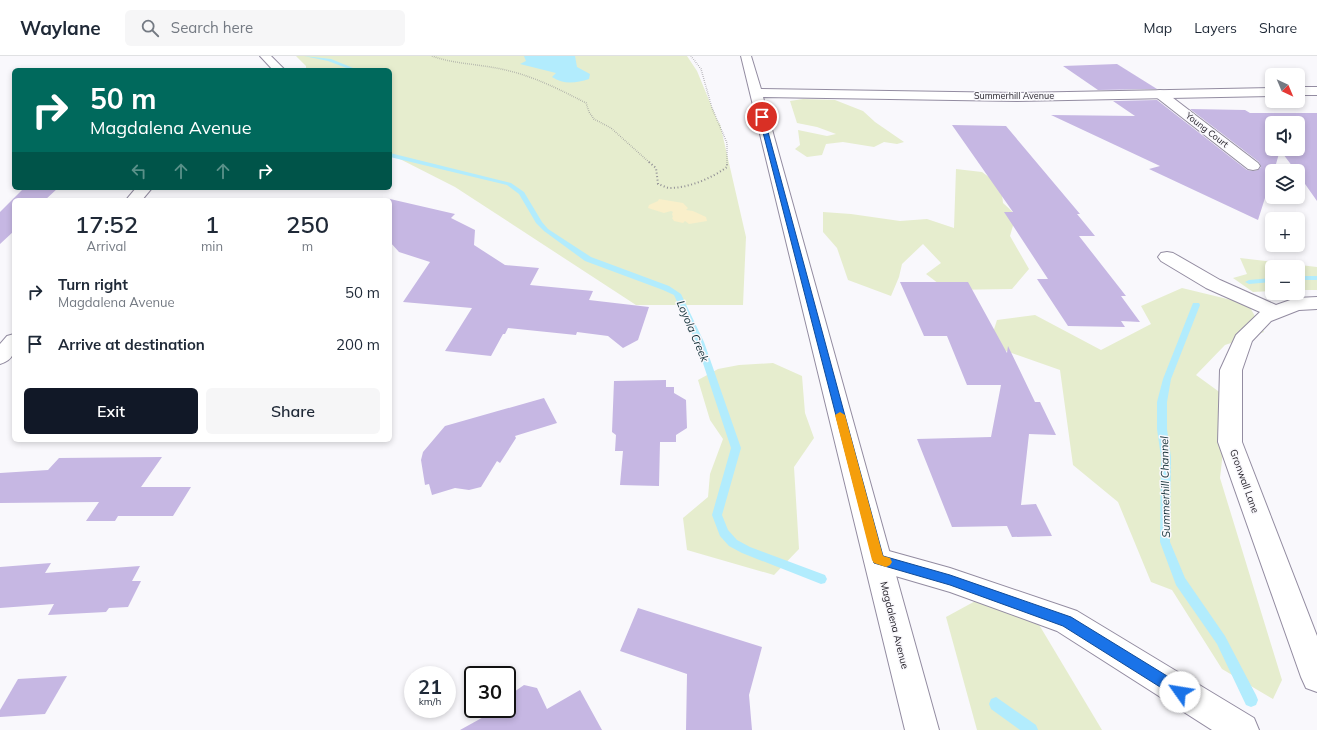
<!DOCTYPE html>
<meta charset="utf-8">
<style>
:root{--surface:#fff;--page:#f6f6f7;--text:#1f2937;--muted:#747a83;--line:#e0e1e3;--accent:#111827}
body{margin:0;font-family:Mulish,sans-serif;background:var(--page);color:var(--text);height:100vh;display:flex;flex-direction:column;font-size:15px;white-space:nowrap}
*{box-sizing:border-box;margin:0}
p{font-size:13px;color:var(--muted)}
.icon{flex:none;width:22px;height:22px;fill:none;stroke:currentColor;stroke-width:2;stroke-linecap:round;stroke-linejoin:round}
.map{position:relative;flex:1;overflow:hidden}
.side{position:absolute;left:12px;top:142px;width:380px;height:244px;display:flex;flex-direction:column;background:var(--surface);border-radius:6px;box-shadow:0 2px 6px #0003}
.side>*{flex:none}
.guide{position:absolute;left:12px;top:12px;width:380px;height:122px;border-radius:6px;box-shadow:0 2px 6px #0003;background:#00695c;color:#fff;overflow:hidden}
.needle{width:26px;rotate:136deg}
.tools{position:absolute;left:1265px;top:12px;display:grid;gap:8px}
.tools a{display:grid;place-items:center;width:40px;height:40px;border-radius:6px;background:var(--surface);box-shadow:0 2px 6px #0003;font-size:20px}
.speed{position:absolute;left:404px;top:610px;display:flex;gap:8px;font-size:20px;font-weight:700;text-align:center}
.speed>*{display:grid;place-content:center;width:52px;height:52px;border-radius:50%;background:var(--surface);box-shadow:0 2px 6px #0003;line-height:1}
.speed small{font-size:10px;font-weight:400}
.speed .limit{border:2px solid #111;border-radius:6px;background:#fff;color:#111}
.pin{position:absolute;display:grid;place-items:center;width:34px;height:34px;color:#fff;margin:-17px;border:2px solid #fff;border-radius:50%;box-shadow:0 1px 4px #0007}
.me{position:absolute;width:44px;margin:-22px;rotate:302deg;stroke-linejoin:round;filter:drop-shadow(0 0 3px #0008)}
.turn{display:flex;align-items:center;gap:14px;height:84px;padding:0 12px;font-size:18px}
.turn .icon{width:52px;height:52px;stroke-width:2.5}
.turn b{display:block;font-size:28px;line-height:34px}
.lanes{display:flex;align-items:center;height:38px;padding:0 12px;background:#0003;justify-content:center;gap:20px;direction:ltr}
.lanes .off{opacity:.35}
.eta{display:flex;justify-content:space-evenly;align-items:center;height:68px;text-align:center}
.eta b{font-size:24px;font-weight:600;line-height:28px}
.action{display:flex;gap:8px;margin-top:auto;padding:8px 12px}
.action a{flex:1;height:46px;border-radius:6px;background:var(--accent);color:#fff;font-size:16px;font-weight:600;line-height:46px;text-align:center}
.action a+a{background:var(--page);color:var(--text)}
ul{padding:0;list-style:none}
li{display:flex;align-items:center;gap:12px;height:52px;padding:0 12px}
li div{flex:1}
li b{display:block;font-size:15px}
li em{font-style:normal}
header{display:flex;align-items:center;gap:24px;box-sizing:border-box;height:56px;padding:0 20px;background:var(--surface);border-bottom:1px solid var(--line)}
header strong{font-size:19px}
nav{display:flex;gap:22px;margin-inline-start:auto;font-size:14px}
.search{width:280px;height:36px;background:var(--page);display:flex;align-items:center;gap:10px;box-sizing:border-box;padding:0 14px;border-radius:6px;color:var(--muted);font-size:15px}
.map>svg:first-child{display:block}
</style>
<header>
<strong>Waylane</strong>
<div class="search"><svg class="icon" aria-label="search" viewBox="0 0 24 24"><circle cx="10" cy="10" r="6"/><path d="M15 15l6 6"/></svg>Search here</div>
<nav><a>Map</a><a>Layers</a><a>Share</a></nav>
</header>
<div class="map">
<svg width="1317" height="674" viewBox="0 0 1317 674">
<rect width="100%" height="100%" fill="#f9f8fc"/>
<!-- green -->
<g fill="#e6edce">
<path d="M296 0H687L697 15 718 66 720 68 746 181 743 249H636L455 131 390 98V14H306V10Z"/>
<path d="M803 43 835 44 863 55 875 66 904 86 897 88 884 86 874 91 843 86 826 88 822 99 807 101 795 93 800 89 798 74 827 80 836 78 817 71 797 67 790 45Z"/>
<path d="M956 113 982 116 1001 130 1003 147 1016 159 1010 180 1029 213 1012 233 947 234 926 218 941 207 923 188 902 208 899 221 891 240 848 224 837 192 823 176V156L851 158 900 165 927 163 954 172Z"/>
<path d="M1240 202 1317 211V234H1298V211H1272V235L1253 236 1233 222 1247 218Z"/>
<path d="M1182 232 1248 248 1264 276 1225 289 1196 319 1229 343 1220 422 1282 624 1273 643 1222 613 1172 534 1151 526 1118 446 1073 409 1060 314 989 289 997 264 1035 259 1101 294 1151 268 1141 250Z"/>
<path d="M773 307 802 320 805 357 814 382 794 411 799 493 774 519 687 494 683 462 708 441 710 418 723 383 710 364 698 324 718 313 739 309Z"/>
<path d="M979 543 1038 567 1102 674H977L946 561Z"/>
</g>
<!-- sand -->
<path fill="#f9efca" d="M659 143 683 147 688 152 686 154 693 155 706 161 707 165 689 168 685 165 683 167 674 165 672 162 673 161 672 158 673 156 671 155 664 157 648 152 649 149 658 145Z"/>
<!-- water -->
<path fill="#b2ecfd" d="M524 0H575L577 11 590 18 589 23C576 27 564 29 552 21L556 17 520 8 526 5Z"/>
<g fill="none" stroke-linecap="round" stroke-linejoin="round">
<!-- stream -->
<g fill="#b2ecfd" fill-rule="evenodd">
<path d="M304 0 331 3 358 14H352L328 5Z"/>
<path d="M390 97 511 127 524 136 542 166 548 173 591 201 669 230 681 238 704 286 741 392 722 459 728 474 737 484 750 491 825 519 827 523 825 527 821 528 742 497 729 490 720 480 712 459 731 392 696 286 674 239 663 234 585 205 544 175 536 167 519 138 507 129 390 101Z"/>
<rect x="1298" y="220" width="19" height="4"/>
<path d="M1272 222V226L1249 228 1245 226 1249 224Z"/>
<path d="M1193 247H1199L1200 249 1171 323 1167 346V373L1171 401 1170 486 1185 522 1225 580 1256 639 1258 644 1256 649 1251 651 1246 649 1217 588 1176 529 1160 486 1161 401 1157 373V346L1163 323Z"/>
<path d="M996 641 1036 669 1038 674H1020L991 653 989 648 991 643Z"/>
</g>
</g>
<!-- building -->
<g fill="#c6b7e3" fill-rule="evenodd">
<path d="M1117 8 1157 33 1098 34 1063 10Z"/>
<path d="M1157 44 1247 114 1253 115 1258 114 1261 111 1259 106 1190 53 1245 54 1250 57H1317V145L1298 118V115H1296L1280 94 1274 115H1272V120L1258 164 1149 113 1160 110 1051 59 1135 60 1113 45ZM1272 67H1298V93H1272Z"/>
<path d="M952 69 1006 70 1080 158H1077L1095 180H1079L1126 240H1121L1140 266 1121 265 1125 271 1068 270 1037 223H1048L1004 156H1013Z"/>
<path d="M24 132H58L45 144H14V175L0 188V156Z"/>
<path d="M390 143 455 158 451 162 475 174 474 189 505 209 539 212 530 229 593 235 589 244 649 251 638 284 623 292 608 280 577 276 576 279 508 272 505 278H503L491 300 445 295 472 252 403 246 430 206 399 196 390 186Z"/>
<path d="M900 226H968L1007 297 1008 290 1035 346H1040L1056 379 1029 378 1021 449 1036 448 1052 480 1012 481 1007 470 952 471 917 383 991 381 1001 329H967L947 280H924Z"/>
<path d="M666 324V331H674V337L686 344 687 372 676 379V386H660L659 430 620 429 623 395H615L616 379 612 376 614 325Z"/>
<path d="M544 342 557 367 515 380 516 382 500 407 497 405 481 431 469 434 455 432 432 439 429 428 425 429 421 404 423 396 445 370Z"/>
<path d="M162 401 141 431H191L173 460H118L115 465H86L99 446 0 447V417L48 414 59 402Z"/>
<path d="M51 507 45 517 140 510 132 525H141L128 551 109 552 106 556 48 559 54 548 0 552V511Z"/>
<path d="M638 552 762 591 749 639 752 674H686L687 618 620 595Z"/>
<path d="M67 620 45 658 0 661V654L18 623Z"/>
<path d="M524 629 537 632 547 653 580 634 602 674H460L498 653H507L511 638Z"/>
</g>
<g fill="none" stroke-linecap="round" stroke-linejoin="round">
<!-- street casing -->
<g stroke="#938ca1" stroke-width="2">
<g id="street">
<path d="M260 0H271L285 14H273Z"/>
<path d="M1160 34 1164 35 1258 107 1260 110 1258 113 1253 114 1248 113 1156 41 1154 38 1156 35Z"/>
<path d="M136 132H152L142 144H126Z"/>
<path d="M1167 196 1173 197 1220 224 1276 249 1296 242 1317 241V253L1299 254 1271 265 1252 285 1242 314V386L1317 580V636L1306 632 1301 621 1218 386 1220 314 1236 279 1260 256 1206 232 1161 205 1158 201 1161 197Z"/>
<path d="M14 278C14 292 17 303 0 308V288L7 280Z"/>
<path d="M878 492 950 512 1077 555 1254 662 1259 674H1212L1057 575 950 536 868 512 864 504 868 496Z"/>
</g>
</g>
<!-- secondary casing -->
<g stroke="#938ca1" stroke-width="2">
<g id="secondary">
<path d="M741 0H751L761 33 1017 37 1272 32V40L1017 45 763 41 939 674H905Z"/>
<rect x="1298" y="31" width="19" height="8"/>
</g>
</g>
<!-- path-far1 -->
<g stroke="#918f95" stroke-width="1.5" stroke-dasharray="0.5 1.5" stroke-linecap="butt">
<path d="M432 0C454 8 478 8 501 13 531 19 559 33 586 47L589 56 594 63 611 72 650 107"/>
<path d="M691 0 701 13 712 52 727 87V107"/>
</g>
<!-- path -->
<path stroke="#918f95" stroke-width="2" stroke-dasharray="1 2.5" stroke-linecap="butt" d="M649 106 656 112 658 128C662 129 666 132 670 132 689 132 712 122 727 111V106"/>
<!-- street -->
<use href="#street" fill="#fff" fill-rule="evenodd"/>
<!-- secondary -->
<use href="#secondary" fill="#fff" fill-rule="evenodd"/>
</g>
<!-- route -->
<path fill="#1a73e8" stroke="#114b97" d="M762 59 764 61 883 500 950 519 1071 561 1185 631 1187 636 1185 641 1180 642 1176 641 1063 570 950 529 874 507 759 61Z"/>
<!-- slow -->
<path fill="#f59e0b" d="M840 356 845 359 883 500 890 502 892 506 890 509 886 511 874 507 872 504 835 359Z"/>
<g text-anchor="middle" stroke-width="3" stroke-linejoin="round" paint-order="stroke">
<!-- far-street labels -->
<g font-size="9" fill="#201d25" stroke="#f9f8fc">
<text x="1014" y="43">Summerhill Avenue</text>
<text transform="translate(1207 74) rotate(38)" y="3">Young Court</text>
</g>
<!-- street labels -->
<g font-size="10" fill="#201d25" stroke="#f9f8fc">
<text transform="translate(1245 425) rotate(70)" y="4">Gronwall Lane</text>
<text transform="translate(895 569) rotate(76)" y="4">Magdalena Avenue</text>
</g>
<!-- water labels -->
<g font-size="11" font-style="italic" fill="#122f37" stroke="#f9f8fc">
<text transform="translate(693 275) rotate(67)" y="4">Loyola Creek</text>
<text transform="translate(1165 431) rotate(-91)" y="4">Summerhill Channel</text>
</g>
</g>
</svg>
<div class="tools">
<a><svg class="needle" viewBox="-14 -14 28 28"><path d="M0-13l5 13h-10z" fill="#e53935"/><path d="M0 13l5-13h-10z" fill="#747a83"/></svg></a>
<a><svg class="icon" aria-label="sound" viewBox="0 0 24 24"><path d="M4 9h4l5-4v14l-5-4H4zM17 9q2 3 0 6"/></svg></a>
<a><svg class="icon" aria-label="layers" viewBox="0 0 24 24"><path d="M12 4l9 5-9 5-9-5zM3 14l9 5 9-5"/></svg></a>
<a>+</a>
<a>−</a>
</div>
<div class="speed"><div>21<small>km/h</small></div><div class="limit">30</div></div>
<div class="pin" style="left:762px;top:61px;background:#d93025"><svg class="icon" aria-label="arrive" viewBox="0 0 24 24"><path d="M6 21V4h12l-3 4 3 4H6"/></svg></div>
<svg class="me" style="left:1180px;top:636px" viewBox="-20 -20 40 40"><circle r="19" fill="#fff"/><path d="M0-13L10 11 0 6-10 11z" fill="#1a73e8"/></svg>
<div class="guide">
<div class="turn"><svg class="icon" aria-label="right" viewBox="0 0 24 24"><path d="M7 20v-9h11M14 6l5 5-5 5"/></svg><div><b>50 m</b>Magdalena Avenue</div></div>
<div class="lanes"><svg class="icon off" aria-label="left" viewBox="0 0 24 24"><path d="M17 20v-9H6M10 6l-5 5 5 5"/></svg><svg class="icon off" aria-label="ahead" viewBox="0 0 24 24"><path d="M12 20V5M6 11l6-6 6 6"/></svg><svg class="icon off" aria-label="ahead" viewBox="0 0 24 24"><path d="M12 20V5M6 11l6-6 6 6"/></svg><svg class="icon" aria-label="right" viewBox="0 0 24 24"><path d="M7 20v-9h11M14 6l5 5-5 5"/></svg></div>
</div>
<section class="side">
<div class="eta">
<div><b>17:52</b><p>Arrival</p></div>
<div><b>1</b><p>min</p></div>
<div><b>250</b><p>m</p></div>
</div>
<ul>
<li><svg class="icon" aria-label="right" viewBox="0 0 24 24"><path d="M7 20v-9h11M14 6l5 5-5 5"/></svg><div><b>Turn right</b><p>Magdalena Avenue</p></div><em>50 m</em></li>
<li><svg class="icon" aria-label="arrive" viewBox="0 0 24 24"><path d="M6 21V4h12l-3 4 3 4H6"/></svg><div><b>Arrive at destination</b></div><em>200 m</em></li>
</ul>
<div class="action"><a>Exit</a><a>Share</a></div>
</section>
</div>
